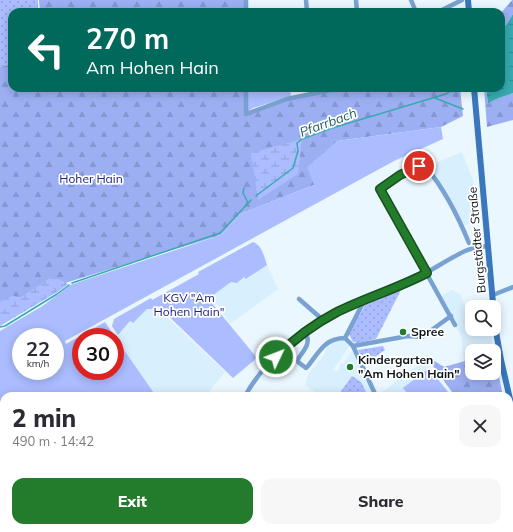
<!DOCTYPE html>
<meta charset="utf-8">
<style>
:root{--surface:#fff;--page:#f7f7f7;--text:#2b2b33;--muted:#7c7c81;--accent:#237c2b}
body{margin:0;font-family:Mulish,sans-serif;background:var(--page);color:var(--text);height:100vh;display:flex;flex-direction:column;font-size:15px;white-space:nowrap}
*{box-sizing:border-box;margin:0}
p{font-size:13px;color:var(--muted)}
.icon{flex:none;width:22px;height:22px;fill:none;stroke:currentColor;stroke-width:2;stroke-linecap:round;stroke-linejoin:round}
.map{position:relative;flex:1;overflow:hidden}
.side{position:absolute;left:0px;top:392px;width:513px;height:140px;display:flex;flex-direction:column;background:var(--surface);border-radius:12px 12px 0 0;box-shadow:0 2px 10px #0003}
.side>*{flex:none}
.hud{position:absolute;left:8px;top:8px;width:497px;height:84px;border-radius:12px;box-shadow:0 2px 10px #0003;background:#00695c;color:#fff;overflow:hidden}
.tools{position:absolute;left:465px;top:300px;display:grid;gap:8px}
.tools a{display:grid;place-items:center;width:36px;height:36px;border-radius:8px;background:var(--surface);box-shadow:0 2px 10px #0003;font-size:20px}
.speed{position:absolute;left:12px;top:328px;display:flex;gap:8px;font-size:20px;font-weight:700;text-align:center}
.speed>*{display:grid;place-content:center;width:52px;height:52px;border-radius:50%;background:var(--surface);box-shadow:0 2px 10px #0003;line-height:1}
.speed small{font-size:10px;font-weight:400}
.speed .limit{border:6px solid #d22;background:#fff;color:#111}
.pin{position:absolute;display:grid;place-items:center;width:34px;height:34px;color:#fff;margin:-17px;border:2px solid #fff;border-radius:50%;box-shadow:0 1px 4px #0007}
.me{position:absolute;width:44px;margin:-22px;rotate:47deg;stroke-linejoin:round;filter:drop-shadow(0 0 3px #0008)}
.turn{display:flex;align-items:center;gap:14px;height:84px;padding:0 12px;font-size:18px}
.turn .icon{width:52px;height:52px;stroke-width:2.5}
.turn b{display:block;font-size:28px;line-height:34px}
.round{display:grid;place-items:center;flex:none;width:42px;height:42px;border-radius:12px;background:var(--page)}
.headline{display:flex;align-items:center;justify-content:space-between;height:68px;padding:0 12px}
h1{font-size:24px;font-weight:800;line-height:30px}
.action{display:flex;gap:8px;margin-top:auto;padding:8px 12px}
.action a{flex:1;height:46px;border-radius:12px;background:var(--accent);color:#fff;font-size:16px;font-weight:800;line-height:46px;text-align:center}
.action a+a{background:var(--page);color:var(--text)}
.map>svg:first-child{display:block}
</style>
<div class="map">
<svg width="513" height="532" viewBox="0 0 513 532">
<defs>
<pattern id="grass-dots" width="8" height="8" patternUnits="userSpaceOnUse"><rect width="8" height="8" fill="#abbdff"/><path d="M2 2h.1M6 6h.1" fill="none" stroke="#92a2da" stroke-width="1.8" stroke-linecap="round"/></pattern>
<pattern id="forest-firs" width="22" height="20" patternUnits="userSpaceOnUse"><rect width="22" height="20" fill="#9caff3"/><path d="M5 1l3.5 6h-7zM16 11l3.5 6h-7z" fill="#8596d0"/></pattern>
<pattern id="wetland-marsh" width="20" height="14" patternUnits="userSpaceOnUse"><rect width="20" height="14" fill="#abbdff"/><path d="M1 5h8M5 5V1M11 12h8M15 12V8" fill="none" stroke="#92a2da"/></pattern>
<pattern id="water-ripples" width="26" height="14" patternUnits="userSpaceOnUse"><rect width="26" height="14" fill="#37abb0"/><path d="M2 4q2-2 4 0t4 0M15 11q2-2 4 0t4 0" fill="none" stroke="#2d8a8e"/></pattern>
</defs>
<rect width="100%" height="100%" fill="#eaf7ff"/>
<!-- built -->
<g fill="#d8effd">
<path d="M462 152 473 180 474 223 462 226 426 167Z"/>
<path d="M267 265 278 289 230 324 212 296 231 282 244 277 247 279Z"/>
<path d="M452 290 460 294 472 324V329H490L494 351H472V359L464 361 461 335 440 297Z"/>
<path d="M156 307 225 372 209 391 214 396H156L116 338 130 321 133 323 147 309Z"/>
<path d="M339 339 347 342 350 345 333 370 337 372 340 368 339 367 341 363 343 364 352 351 354 353 373 396H320L305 385 308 375 326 352V347Z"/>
<path d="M424 361 452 396H379L378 395Z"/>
</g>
<!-- grass -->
<g fill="url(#grass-dots)">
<path d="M0 0H38V12H12V64L0 67Z"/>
<path d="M401 290 376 339 358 343 353 342 349 334 365 305Z"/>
<path d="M383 346 385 350 365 364 358 350Z"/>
<path d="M352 376 361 382 368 396H342L339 394Z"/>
</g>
<!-- forest -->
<g fill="url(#forest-firs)">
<path d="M39 0H246V12H40Z"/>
<path d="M512 0H513V14L501 33V13Z"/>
<path d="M12 64V88H245L246 114 287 99 340 88H460L463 116 441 127 337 141 314 185 240 214 221 235 62 284 0 325V67Z"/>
<path d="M484 88H486L488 104C495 98 504 97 513 93V120L487 127Z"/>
<path d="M494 353 503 396H455L425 355 444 367 472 359V373H494Z"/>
</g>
<!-- wetland -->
<g fill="url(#wetland-marsh)">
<path d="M302 139 298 174 258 200 251 153Z"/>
<path d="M52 277H55L68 284 59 291 0 326V302L12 296 21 297Z"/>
</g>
<!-- garden -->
<g fill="#abbdff" fill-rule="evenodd">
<path d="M247 88H290L291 96 253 108 247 112Z"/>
<path d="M441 127 443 139 394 161 65 341 66 344 105 322 115 337H81V371H115V337L156 396H4V528H124L115 532H0V331L44 305 70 285 221 235 240 214 314 185 307 167 337 141ZM21 337H55V371H21Z"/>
<path d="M253 242C262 245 264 256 267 265L246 279 244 277 237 283 231 282 212 296 214 299 211 302 257 358 233 378 158 306 151 309H147L133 323 130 321 118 335 112 326 114 319 151 298 152 300 199 274 198 272Z"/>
<path d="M429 368 451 396H409L403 388Z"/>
<path d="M238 528H313L308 532H236L239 531Z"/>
<path d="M351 528H406L397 532H359Z"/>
</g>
<!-- water -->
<path fill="url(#water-ripples)" d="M513 14V93C504 97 495 98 488 104L486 88H501V33Z"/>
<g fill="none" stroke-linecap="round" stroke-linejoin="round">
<!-- stream -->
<g stroke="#37abb0" stroke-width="1.5">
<path d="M435 98 463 109"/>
<path d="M244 188 243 193 248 203"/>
<path d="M257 195 293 168 298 151 297 143 302 139 329 129 446 94 453 89"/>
<path d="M72 283 220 233 251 200"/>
<path d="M0 327 5 326 57 294 69 285"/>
</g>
<!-- minor -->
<g stroke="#79a1d1" stroke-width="4.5">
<path d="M306 0 307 12"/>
<path d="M356 0 357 12"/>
<path d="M411 0 416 12"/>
<path d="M246 12V0"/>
<path d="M438 12 462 0"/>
<path d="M246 88V114L287 99 340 88"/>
<path d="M493 295 513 287"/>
<path d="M299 299 323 320"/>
<path d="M455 325 380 189C392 179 410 165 426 167 445 190 458 216 469 243"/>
<path d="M305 332C312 343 304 350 298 359V362L306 368 308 366C319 352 325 338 345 338L353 346 376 396"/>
<path d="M345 338 364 301"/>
<path d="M353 346 408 336 422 337 451 316"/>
<path d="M245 396C265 360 302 329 339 312 362 301 386 293 409 282 428 273 446 260 465 251 472 248 481 247 488 246"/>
<path d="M509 526 513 524"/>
<path d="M346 528 352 532"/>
<path d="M206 532V528"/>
<path d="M497 532 505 528"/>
</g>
<!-- secondary -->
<g stroke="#3a77bd" stroke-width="6">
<path d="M468 0 469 12"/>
<path d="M474 88 495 326 501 360 513 412"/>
</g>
</g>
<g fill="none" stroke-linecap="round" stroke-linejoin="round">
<!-- route casing -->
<g stroke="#17511c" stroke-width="10">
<path id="route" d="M276 357C294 339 314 324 337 312 366 298 398 288 427 273L380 189 400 175 419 166"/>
</g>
<!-- route -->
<use href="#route" stroke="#237c2b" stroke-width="7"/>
</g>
<!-- markers -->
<g fill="#237c2b" stroke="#fff" stroke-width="1.5">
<circle cx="403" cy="332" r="4"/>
<circle cx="350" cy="367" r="4"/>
</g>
<g text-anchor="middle" stroke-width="3.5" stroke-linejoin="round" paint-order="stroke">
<!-- park labels -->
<g font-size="12" fill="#202584" stroke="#fff">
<text x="91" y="183">Hoher Hain</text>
<text x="189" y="302">KGV "Am<tspan x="189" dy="14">Hohen Hain"</tspan></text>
</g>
<!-- street labels -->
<g font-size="12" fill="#0d1418" stroke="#fff">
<text transform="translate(477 240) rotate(-95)" y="4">Burgstädter Straße</text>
</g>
<!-- poi labels -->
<g font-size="12" font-weight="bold" fill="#0d1418" stroke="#fff" text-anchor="start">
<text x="411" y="336">Spree</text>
<text x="358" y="364">Kindergarten<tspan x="358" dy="14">"Am Hohen Hain"</tspan></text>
</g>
<!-- water labels -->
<g font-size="13" font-style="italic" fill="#205e60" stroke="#fff">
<text transform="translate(328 122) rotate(-20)" y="5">Pfarrbach</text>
</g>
</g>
</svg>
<div class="tools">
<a><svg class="icon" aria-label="search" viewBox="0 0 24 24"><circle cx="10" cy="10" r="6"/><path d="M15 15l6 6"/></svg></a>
<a><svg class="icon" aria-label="layers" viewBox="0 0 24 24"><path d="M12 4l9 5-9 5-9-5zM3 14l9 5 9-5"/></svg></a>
</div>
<div class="speed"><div>22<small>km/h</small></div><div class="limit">30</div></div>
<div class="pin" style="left:419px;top:166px;background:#d93025"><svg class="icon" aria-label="arrive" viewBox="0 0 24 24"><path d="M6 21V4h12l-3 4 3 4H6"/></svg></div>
<svg class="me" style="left:276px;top:357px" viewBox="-20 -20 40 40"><circle r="17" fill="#237c2b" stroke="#fff" stroke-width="3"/><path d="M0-11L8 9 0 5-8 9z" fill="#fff"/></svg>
<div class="hud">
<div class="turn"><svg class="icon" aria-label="left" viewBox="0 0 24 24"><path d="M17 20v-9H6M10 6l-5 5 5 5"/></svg><div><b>270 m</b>Am Hohen Hain</div></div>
</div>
<section class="side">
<div class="headline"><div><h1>2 min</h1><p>490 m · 14:42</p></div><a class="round"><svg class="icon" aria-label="close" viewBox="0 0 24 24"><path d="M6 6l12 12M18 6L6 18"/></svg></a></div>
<div class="action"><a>Exit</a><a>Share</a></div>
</section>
</div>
